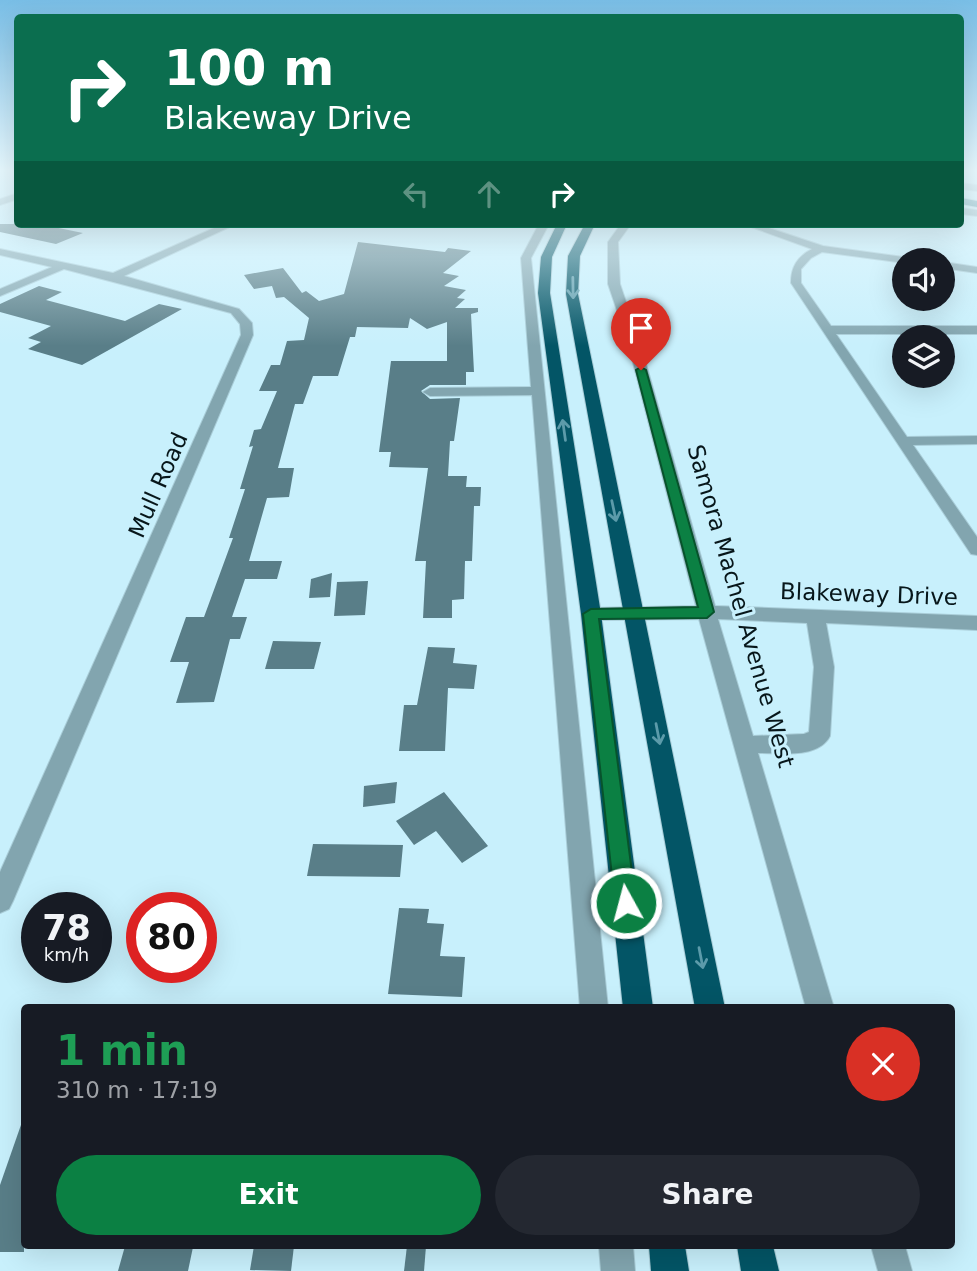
<!DOCTYPE html>
<meta charset="utf-8">
<style>
:root{--surface:#171b24;--page:#242831;--text:#f1f3f6;--muted:#9ea1a6;--accent:#0b8043}
body{margin:0;font-family:"DejaVu Sans",sans-serif;background:var(--page);color:var(--text);height:100vh;display:flex;flex-direction:column;font-size:26px;white-space:nowrap}
*{box-sizing:border-box;margin:0}
p{font-size:23px;color:var(--muted)}
.icon{flex:none;width:38px;height:38px;fill:none;stroke:currentColor;stroke-width:2;stroke-linecap:round;stroke-linejoin:round}
.map{position:relative;flex:1;overflow:hidden}
.side{position:absolute;left:21px;top:1004px;width:934px;height:245px;display:flex;flex-direction:column;background:var(--surface);border-radius:7px;box-shadow:0 7px 28px #0002}
.side>*{flex:none}
.banner{position:absolute;left:14px;top:14px;width:950px;height:214px;border-radius:7px;box-shadow:0 7px 28px #0002;background:#0b6e4f;color:#fff;overflow:hidden}
.tools{position:absolute;left:892px;top:248px;display:grid;gap:14px}
.tools a{display:grid;place-items:center;width:63px;height:63px;border-radius:50%;background:var(--surface);box-shadow:0 7px 28px #0002;font-size:35px}
.speed{position:absolute;left:21px;top:892px;display:flex;gap:14px;font-size:35px;font-weight:700;text-align:center}
.speed>*{display:grid;place-content:center;width:91px;height:91px;border-radius:50%;background:var(--surface);box-shadow:0 7px 28px #0002;line-height:1}
.speed small{font-size:18px;font-weight:400}
.speed .limit{border:10px solid #d22;background:#fff;color:#111}
.pin{position:absolute;display:grid;place-items:center;width:60px;height:60px;color:#fff;margin:-72px -30px;border-radius:50% 50% 50% 0;rotate:-45deg;box-shadow:0 0 7px #0007}
.pin .icon{rotate:45deg}
.me{position:absolute;width:77px;margin:-38px;rotate:353deg;stroke-linejoin:round;filter:drop-shadow(0 0 5px #0008)}
.turn{display:flex;align-items:center;gap:24px;height:147px;padding:0 35px;font-size:32px}
.turn .icon{width:91px;height:91px;stroke-width:2.5}
.turn b{display:block;font-size:49px;line-height:60px}
.lanes{display:flex;align-items:center;height:66px;padding:0 35px;background:#0003;justify-content:center;gap:35px;direction:ltr}
.lanes .off{opacity:.35}
.round{display:grid;place-items:center;flex:none;width:74px;height:74px;border-radius:37px;background:var(--page)}
.headline{display:flex;align-items:center;justify-content:space-between;height:119px;padding:0 35px}
h1{font-size:42px;font-weight:800;line-height:52px;color:#1e9e55}
.action{display:flex;gap:14px;margin-top:auto;padding:14px 35px}
.action a{flex:1;height:80px;border-radius:42px;background:var(--accent);color:#fff;font-size:28px;font-weight:800;line-height:80px;text-align:center}
.action a+a{background:var(--page);color:var(--text)}
.map>svg:first-child{display:block}
</style>
<div class="map">
<svg width="977" height="1271" viewBox="0 0 977 1271">
<rect width="100%" height="100%" fill="#c8f0fc"/>
<!-- building -->
<g fill="#597e88">
<path d="M0 224H39L83 233 56 244 0 232Z"/>
<path d="M358 242 445 252 448 248 471 251 443 273 459 276 444 286 466 290 457 298 465 299 455 308H478V312L471 314 474 372H466V385H430L421 391 430 399 460 398 454 441H450L448 476H467L466 487H481L480 506H474L472 561H465L464 599 452 600V618H423L426 561H415L428 468 389 467 391 452H379L391 361H447V322L427 329 410 318 408 328 357 327 355 337H350L338 376H313L303 404H295L278 468H294L289 497 267 498 249 561H282L277 579H245L232 617H247L240 639H230L214 702 176 703 189 662H170L186 617H204L233 538H229L245 489H240L253 446 249 447 254 430 261 429 277 391H259L271 365H280L287 341 304 340 309 318 284 297 276 298 272 286 254 289 244 275 283 268 302 293 306 291 319 301 344 294Z"/>
<path d="M39 286 62 292 46 300 125 321 159 304 182 309 82 365 28 349 41 342 28 338 51 326 0 312V304Z"/>
<path d="M332 573 330 597 309 598 311 579Z"/>
<path d="M368 581 365 615 334 616 337 582Z"/>
<path d="M273 641 321 642 314 669H265Z"/>
<path d="M428 647 455 648 453 663 477 665 474 689 448 688 445 751H399L404 705H417Z"/>
<path d="M397 782 395 803 363 807 364 786Z"/>
<path d="M444 792 488 846 462 863 436 831 414 845 396 821Z"/>
<path d="M313 844 403 845 400 877 307 876Z"/>
<path d="M399 908 429 909 427 923 444 924 440 956 465 957 462 997 388 994Z"/>
<path d="M22 1122H24V1252H0V1185Z"/>
<path d="M125 1246H151L193 1247 188 1271H118Z"/>
<path d="M254 1246H294L291 1271 250 1270Z"/>
<path d="M407 1246H426L424 1271H404Z"/>
</g>
<g fill="none" stroke-linecap="round" stroke-linejoin="round">
<!-- minor casing -->
<g stroke="#a9cdd8" stroke-width="2">
<g id="minor">
<path d="M10 168H18V170H11Z"/>
<path d="M961 183 977 185V191L961 189Z"/>
<path d="M18 193V199L0 205V199Z"/>
<path d="M961 208 977 210V216L961 214Z"/>
<path d="M223 224H236L124 276 239 309 252 323 253 335 13 901 9 909 0 913V872L241 335 240 324 231 313 64 269 0 296V289L52 267 0 255V249L113 273Z"/>
<path d="M539 224H549L531 258 608 1008H580L532 395 430 396 423 392 430 388 531 387 521 258Z"/>
<path d="M621 224H631L618 242 620 284 640 343 715 606 977 616V630L826 623 834 667 830 736C818 759 780 753 758 753L834 1008H806L699 619 591 620 584 619 582 614 584 609 591 608 696 606 628 343 608 284V242ZM718 619 807 623 814 667 809 732 804 734 753 736Z"/>
<path d="M743 224H757L823 246 918 259 919 261H905V263L822 252 811 258 801 269V283L831 326H977V334H836L907 437 977 436V444L913 445 977 537V555L971 554 791 283C791 267 797 257 812 249Z"/>
<path d="M943 262 977 267V273L943 268Z"/>
<path d="M599 1246H633L635 1271H601Z"/>
<path d="M871 1246H905L912 1271H878Z"/>
</g>
</g>
<!-- major casing -->
<g stroke="#a9cdd8" stroke-width="2">
<path id="major" d="M961 198 977 201V207L961 204Z"/>
</g>
<!-- highway casing -->
<g stroke="#a9cdd8" stroke-width="2">
<g id="highway">
<path d="M557 224H567L552 257 550 293 601 614 653 1008H623L581 614 538 293 541 257Z"/>
<path d="M585 224H595L580 256 578 294 725 1008H695L566 294 568 256Z"/>
<path d="M649 1246H685L689 1271H651Z"/>
<path d="M737 1246H773L779 1271H741Z"/>
</g>
</g>
<!-- minor -->
<use href="#minor" fill="#82a5af" fill-rule="evenodd"/>
<!-- major -->
<use href="#major" fill="#1e6c7e" fill-rule="evenodd"/>
<!-- highway -->
<use href="#highway" fill="#035566" fill-rule="evenodd"/>
</g>
<!-- one-way arrows -->
<defs><path id="oneway-shaft" d="M-6 0H5M1.5-3L5.5 0L1.5 3" fill="none" stroke-width="1.6" stroke-linecap="round" stroke-linejoin="round" transform="scale(1.75)"/></defs>
<g stroke="#5c9baa">
<use href="#oneway-shaft" transform="translate(573 288) rotate(89)"/>
<use href="#oneway-shaft" transform="translate(564 430) rotate(-98)"/>
<use href="#oneway-shaft" transform="translate(614 511) rotate(78)"/>
<use href="#oneway-shaft" transform="translate(658 734) rotate(79)"/>
<use href="#oneway-shaft" transform="translate(701 958) rotate(79)"/>
</g>
<!-- sky -->
<linearGradient id="sky" x2="0" y2="1"><stop stop-color="#79bee6"/><stop offset="0.49" stop-color="#e6f8fe"/><stop offset="1" stop-color="#e6f8fe" stop-opacity="0"/></linearGradient>
<rect width="977" height="346" fill="url(#sky)"/>
<!-- route -->
<path fill="#0b8043" stroke="#07532c" stroke-width="2" d="M641 367 646 370 714 612 707 618 599 619 636 903 633 910 626 913 618 910 615 903 583 614 591 609 698 607 636 370Z"/>
<g text-anchor="middle" stroke-width="6" stroke-linejoin="round" paint-order="stroke">
<!-- street labels -->
<g font-size="23" fill="#07161a" stroke="#c8f0fc">
<text transform="translate(158 485) rotate(-66)" y="8">Mull Road</text>
<text transform="translate(869 594) rotate(2)" y="8">Blakeway Drive</text>
<text transform="translate(741 606) rotate(74)" y="8">Samora Machel Avenue West</text>
</g>
</g>
</svg>
<div class="tools">
<a><svg class="icon" aria-label="sound" viewBox="0 0 24 24"><path d="M4 9h4l5-4v14l-5-4H4zM17 9q2 3 0 6"/></svg></a>
<a><svg class="icon" aria-label="layers" viewBox="0 0 24 24"><path d="M12 4l9 5-9 5-9-5zM3 14l9 5 9-5"/></svg></a>
</div>
<div class="speed"><div>78<small>km/h</small></div><div class="limit">80</div></div>
<div class="pin" style="left:641px;top:370px;background:#d93025"><svg class="icon" aria-label="arrive" viewBox="0 0 24 24"><path d="M6 21V4h12l-3 4 3 4H6"/></svg></div>
<svg class="me" style="left:626px;top:903px" viewBox="-20 -20 40 40"><circle r="17" fill="#0b8043" stroke="#fff" stroke-width="3"/><path d="M0-11L8 9 0 5-8 9z" fill="#fff"/></svg>
<div class="banner">
<div class="turn"><svg class="icon" aria-label="right" viewBox="0 0 24 24"><path d="M7 20v-9h11M14 6l5 5-5 5"/></svg><div><b>100 m</b>Blakeway Drive</div></div>
<div class="lanes"><svg class="icon off" aria-label="left" viewBox="0 0 24 24"><path d="M17 20v-9H6M10 6l-5 5 5 5"/></svg><svg class="icon off" aria-label="ahead" viewBox="0 0 24 24"><path d="M12 20V5M6 11l6-6 6 6"/></svg><svg class="icon" aria-label="right" viewBox="0 0 24 24"><path d="M7 20v-9h11M14 6l5 5-5 5"/></svg></div>
</div>
<section class="side">
<div class="headline"><div><h1>1 min</h1><p>310 m · 17:19</p></div><a class="round" style="background:#d93025;color:#fff"><svg class="icon" aria-label="close" viewBox="0 0 24 24"><path d="M6 6l12 12M18 6L6 18"/></svg></a></div>
<div class="action"><a>Exit</a><a>Share</a></div>
</section>
</div>
